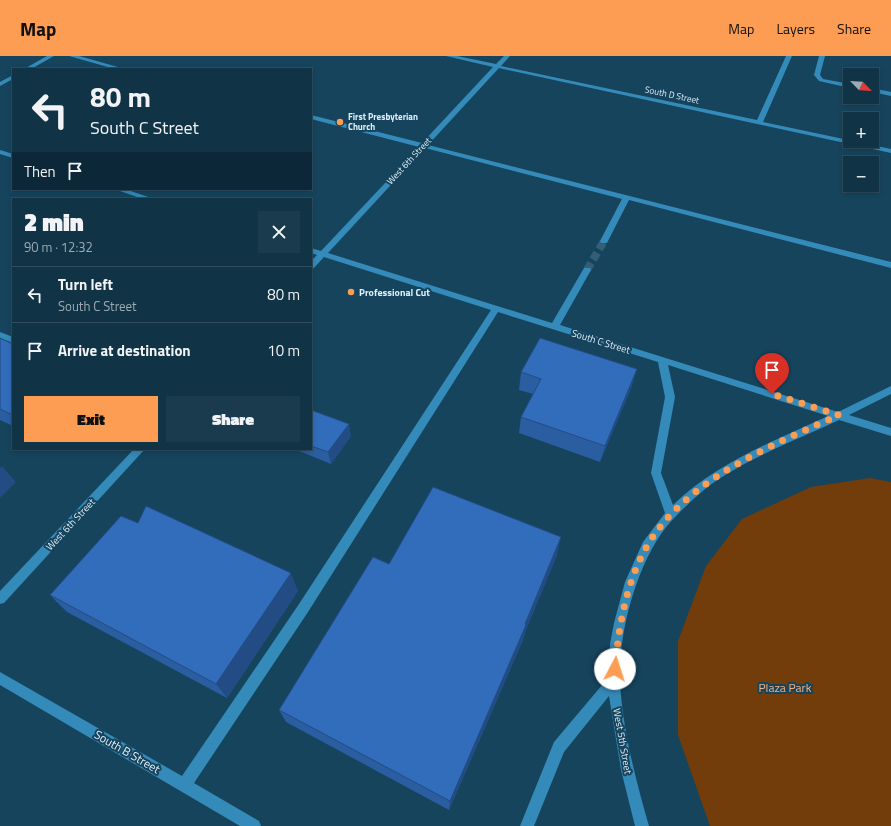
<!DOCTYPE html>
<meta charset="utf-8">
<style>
:root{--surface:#103346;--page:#193b4d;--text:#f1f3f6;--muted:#9caab3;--line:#304e5f;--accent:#fc9d53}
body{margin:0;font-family:"Titillium Web",sans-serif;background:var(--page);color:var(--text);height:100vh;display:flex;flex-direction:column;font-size:15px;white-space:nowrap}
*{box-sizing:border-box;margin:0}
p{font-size:13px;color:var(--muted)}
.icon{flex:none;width:22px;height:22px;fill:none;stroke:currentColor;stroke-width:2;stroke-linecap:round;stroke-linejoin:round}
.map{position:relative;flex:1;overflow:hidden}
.details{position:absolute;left:12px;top:142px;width:300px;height:252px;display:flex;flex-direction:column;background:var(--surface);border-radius:0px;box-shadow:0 2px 6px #0003,0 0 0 1px var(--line)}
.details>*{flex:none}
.banner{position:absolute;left:12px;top:12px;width:300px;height:122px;border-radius:0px;box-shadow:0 2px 6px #0003,0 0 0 1px var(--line);background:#103346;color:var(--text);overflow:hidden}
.needle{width:26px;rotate:115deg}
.tools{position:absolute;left:843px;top:12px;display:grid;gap:8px}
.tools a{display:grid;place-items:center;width:36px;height:36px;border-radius:0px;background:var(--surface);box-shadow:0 2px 6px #0003,0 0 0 1px var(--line);font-size:20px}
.pin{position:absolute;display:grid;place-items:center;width:34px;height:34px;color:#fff;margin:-41px -17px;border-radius:50% 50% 50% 0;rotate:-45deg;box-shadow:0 0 4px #0007}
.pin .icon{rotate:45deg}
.me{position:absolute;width:44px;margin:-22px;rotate:5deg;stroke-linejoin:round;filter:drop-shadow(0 0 3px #0008)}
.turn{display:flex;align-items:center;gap:14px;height:84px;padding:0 12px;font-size:18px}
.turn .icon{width:52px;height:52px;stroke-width:2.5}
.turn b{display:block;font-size:28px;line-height:34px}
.then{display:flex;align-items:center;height:38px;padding:0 12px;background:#0003;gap:8px;font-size:15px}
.round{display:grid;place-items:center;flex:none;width:42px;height:42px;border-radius:0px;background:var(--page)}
.overview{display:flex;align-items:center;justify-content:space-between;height:68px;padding:0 12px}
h1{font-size:24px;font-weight:800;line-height:30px}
.button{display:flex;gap:8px;margin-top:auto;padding:8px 12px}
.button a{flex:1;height:46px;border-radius:0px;background:var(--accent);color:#111;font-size:16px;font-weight:800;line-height:46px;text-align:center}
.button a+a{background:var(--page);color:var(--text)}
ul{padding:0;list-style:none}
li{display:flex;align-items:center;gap:12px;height:56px;padding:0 12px;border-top:1px solid var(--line)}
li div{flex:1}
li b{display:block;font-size:15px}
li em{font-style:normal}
header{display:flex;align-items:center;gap:24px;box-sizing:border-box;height:56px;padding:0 20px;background:var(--accent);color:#111}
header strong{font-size:19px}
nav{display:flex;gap:22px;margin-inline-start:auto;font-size:14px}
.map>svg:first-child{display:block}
</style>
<header>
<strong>Map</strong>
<nav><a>Map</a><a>Layers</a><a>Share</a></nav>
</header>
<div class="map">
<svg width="891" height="770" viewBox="0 0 891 770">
<rect width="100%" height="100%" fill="#16445d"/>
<!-- green -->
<path fill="#723c0b" d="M870 422 891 426V770H710L678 679V585L706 510 742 463 811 431Z"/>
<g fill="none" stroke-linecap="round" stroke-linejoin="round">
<!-- minor-tunnel -->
<path stroke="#345e75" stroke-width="8" stroke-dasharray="8 4" stroke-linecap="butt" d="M587 214 604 185"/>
<!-- minor -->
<g fill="#348ab9" fill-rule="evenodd">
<path d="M47 0H54L31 13H24Z"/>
<path d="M69 0H79L125 13H115Z"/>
<path d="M446 0H457L496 8 504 0H510L501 10 757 64 786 0H792L763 66 891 93V97L499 12 428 89 891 206V212L629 144 608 185 607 187H601L600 185 622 143 425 92 328 197 552 267 584 212H590L591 214 560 269 838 356 891 330V338L849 359 891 372V380L839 364C796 384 743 404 705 433 689 447 673 461 661 478 634 518 618 580 620 628 623 675 636 725 649 770H635L621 714 609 640 564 696 534 770H520L554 686 608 622 610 588 614 567 625 526 643 486 665 457 651 417 665 341 658 306 498 256 308 556 194 727 259 765 261 770H240L0 629V616L182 720 299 548 491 254 324 201 314 212 311 213V205L317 199 311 197V192L321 195 419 91 311 63V59L422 87 493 11ZM668 309 828 360C774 385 716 407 673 449L661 417 675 341Z"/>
<path d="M819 0H825L820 19 823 23 850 28V32L819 25 814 19Z"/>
<path d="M13 19V23L0 30V26Z"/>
<path d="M872 32 891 36V40L872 36Z"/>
<path d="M0 94 13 98V102L0 98Z"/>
<path d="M114 133H125L154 143H143Z"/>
<path d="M0 276 13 281V287L0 282Z"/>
<path d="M134 393H145L4 547 0 548V535Z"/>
</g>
</g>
<!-- wall -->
<g fill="#2a5ea1">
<path d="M0 282 13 288V370L0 364Z"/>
<path d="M521 316 632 330 600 406 519 377 521 361 533 338 519 334Z"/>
<path d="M311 354 351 380 331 408 294 393H311Z"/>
<path d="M557 499 525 576 523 584 449 754 286 666 279 654 389 508Z"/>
<path d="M298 535 227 642 67 556 50 539Z"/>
</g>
<!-- shaded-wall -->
<g fill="#224c83">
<path d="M637 313 632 330 600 406 605 390Z"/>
<path d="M349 368 351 380 331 408 328 396Z"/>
<path d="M2 410 16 426 0 442V412Z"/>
<path d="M561 481 557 499 525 576 523 584 449 754 450 745 525 568Z"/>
<path d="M291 517 298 535 227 642 216 628Z"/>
</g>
<!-- building -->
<g fill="#316dbb" stroke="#224c83">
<path d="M0 282 13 288V359L0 353Z"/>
<path d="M540 282 637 313 605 390 521 361 541 323 521 316Z"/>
<path d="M311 354 349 368 328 396 311 390Z"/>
<path d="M433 431 561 481 525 568 526 569 450 745 279 654 373 501 389 508Z"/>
<path d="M146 450 291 517 216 628 50 539 121 460 138 467Z"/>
</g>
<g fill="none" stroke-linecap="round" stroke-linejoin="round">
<!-- route -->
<path stroke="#fc9d53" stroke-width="7" stroke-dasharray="0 12.6" d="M615 613C619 566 628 514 657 475 699 418 777 387 839 359L772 338"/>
</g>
<!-- markers -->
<g fill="#fc9d53" stroke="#16445d" stroke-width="1.5">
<circle cx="340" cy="66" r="4"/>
<circle cx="351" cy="236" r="4"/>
</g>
<g text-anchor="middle" stroke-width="4" stroke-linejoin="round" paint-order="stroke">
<!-- far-street labels -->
<g font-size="9" fill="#e0f0fa" stroke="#16445d">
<text transform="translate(672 39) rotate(12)" y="3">South D Street</text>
<text transform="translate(409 105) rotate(-47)" y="3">West 6th Street</text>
</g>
<!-- far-poi labels -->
<g font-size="9" font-weight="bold" fill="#e0f0fa" stroke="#16445d" text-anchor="start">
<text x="348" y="64">First Presbyterian<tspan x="348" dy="10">Church</tspan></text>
</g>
<!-- poi labels -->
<g font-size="10" font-weight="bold" fill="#e0f0fa" stroke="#16445d" text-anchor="start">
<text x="359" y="240">Professional Cut</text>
</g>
<!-- street labels -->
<g font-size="10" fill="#e0f0fa" stroke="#16445d">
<text transform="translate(601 285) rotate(17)" y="4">South C Street</text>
<text transform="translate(70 468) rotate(-47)" y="4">West 6th Street</text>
<text transform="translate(623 685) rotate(80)" y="4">West 5th Street</text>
</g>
<!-- near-park labels -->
<g font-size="12" fill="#f3b080" stroke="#16445d">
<text x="785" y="636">Plaza Park</text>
</g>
<!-- near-street labels -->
<g font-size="12" fill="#e0f0fa" stroke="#16445d">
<text transform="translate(127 696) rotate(30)" y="4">South B Street</text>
</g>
</g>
</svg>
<div class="tools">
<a><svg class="needle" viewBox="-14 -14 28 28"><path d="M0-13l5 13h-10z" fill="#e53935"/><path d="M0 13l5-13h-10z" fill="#9caab3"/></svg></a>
<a>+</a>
<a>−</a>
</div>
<div class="pin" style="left:772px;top:338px;background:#d93025"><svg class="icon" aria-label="arrive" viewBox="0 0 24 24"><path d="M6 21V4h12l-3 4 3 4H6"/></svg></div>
<svg class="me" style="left:615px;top:613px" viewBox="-20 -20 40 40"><circle r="19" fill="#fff"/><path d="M0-13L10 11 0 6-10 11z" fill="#fc9d53"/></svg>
<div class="banner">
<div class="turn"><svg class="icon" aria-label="left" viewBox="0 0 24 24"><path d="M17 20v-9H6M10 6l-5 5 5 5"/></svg><div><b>80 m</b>South C Street</div></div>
<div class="then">Then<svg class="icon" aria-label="arrive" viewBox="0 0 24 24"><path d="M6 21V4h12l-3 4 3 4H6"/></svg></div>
</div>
<section class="details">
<div class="overview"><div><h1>2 min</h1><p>90 m · 12:32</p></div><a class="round"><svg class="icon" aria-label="close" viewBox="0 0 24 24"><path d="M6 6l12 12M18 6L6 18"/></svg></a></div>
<ul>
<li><svg class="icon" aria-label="left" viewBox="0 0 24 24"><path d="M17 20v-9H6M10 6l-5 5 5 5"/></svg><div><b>Turn left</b><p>South C Street</p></div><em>80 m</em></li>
<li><svg class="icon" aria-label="arrive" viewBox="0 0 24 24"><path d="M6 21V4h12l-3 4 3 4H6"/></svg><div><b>Arrive at destination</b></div><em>10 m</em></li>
</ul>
<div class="button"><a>Exit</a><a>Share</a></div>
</section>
</div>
